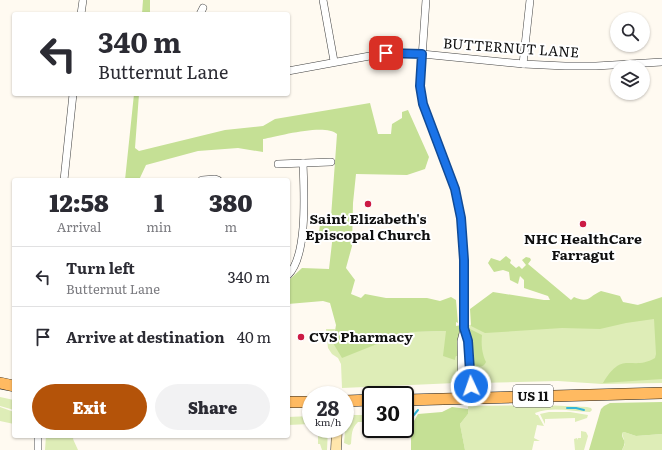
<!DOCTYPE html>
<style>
:root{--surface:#fff;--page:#f2f2f3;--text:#2b2b33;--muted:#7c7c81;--line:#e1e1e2;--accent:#b45309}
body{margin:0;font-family:Literata,serif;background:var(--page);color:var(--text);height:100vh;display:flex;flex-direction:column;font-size:15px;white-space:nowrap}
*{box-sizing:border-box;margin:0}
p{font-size:13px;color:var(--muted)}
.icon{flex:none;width:22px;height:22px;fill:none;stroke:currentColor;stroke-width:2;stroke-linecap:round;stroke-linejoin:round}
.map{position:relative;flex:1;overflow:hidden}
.panel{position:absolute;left:12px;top:178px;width:278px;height:260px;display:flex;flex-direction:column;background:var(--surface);border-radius:4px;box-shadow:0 1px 3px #0004}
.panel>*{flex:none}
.top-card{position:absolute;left:12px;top:12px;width:278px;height:84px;border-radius:4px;box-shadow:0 1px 3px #0004;background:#fff;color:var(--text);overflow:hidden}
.fabs{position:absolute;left:610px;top:12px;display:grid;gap:8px}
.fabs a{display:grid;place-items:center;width:40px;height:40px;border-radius:50%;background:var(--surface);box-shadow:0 1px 3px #0004;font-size:20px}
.speed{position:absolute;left:302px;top:386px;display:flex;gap:8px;font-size:20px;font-weight:700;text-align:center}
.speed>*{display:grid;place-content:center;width:52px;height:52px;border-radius:50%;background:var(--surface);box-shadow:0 1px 3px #0004;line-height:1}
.speed small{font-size:10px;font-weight:400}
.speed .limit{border:2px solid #111;border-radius:6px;background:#fff;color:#111}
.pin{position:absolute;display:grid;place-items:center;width:34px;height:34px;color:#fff;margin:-17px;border-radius:8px;box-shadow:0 2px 6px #0006}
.me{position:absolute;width:44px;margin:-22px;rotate:357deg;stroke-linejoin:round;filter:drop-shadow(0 0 3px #0008)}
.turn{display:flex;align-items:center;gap:14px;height:84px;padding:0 20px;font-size:18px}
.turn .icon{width:52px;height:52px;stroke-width:2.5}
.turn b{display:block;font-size:28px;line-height:34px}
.eta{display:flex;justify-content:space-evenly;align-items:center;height:68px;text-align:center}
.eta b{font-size:24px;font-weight:800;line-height:28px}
.primary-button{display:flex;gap:8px;margin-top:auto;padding:8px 20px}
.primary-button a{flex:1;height:46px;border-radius:24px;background:var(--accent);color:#fff;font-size:16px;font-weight:800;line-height:46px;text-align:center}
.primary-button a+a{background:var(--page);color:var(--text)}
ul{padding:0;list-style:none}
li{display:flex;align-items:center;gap:12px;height:60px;padding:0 20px;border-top:1px solid var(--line)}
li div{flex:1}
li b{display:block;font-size:15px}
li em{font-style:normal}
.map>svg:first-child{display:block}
</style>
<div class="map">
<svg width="662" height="450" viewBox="0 0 662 450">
<rect width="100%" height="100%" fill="#fffaf1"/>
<!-- green -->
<g fill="#deedb7">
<path d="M662 302V383L602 384 558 381 477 383 474 380 469 325Z"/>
<path d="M326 329H335L333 343 397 336 412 332 446 331 455 360 456 356H458V381L456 383 342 388 341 364 338 358 332 354 328 348Z"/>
<path d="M0 397 14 400V410L0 406Z"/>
<path d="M543 405 587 407 591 408 592 410 590 412C572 412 554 406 535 413L536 415H538L544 426 537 425 534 438 540 441H534L532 450H465L460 424 468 414V406Z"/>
<path d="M0 407 14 412V424L0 421Z"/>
<path d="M549 412H570L588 415 587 418 575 422V418L545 419V424L540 414Z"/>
<path d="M351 415H371V422H358C351 429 352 434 351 444L349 445 344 443 346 419Z"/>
<path d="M311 416V429H328L327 450H322L320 444H318V431H311L310 424 288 425V417Z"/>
<path d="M581 431 586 432 588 436 584 450H575L574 439 577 438 578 440V438H581Z"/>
<path d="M624 432 636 436 662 434V450H622L625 444 622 433Z"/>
<path d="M46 436H74L73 439 78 450H45Z"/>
</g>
<!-- forest -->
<g fill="#c5e095">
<path d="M143 0H150V14H142Z"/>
<path d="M134 94H139L135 148 139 151 225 130 263 126 275 119 370 103 378 134H391L392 124 402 118V112L408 110 429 157 425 169 407 175 356 174 353 203 352 246 346 268 355 280 351 294 361 298 365 294 386 298H427L440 301 451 297 456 300 458 323 456 322V326L461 325 458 340V356H456L455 360 443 356 446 331 412 332 397 336 342 358 333 343 336 325 330 303 323 301 288 304V281L302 268 329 269 333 234 319 232 321 217H331L337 134C325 123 279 136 263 139V152L238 148 198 151 146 165 139 180H125Z"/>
<path d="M506 256 511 260 510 263 516 268 519 266 522 269 526 265 522 260 526 257 530 258 531 260 528 264 571 300 574 297C589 304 589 296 601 291L620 296 623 302 638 305 662 297V379L603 383C623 349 631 372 655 358L656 354 654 319 626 323 600 329 562 328 485 333 471 326 470 309 493 292 544 300H550L548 296 524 288V280L520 276 518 284 510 280 509 272 503 270 494 272 488 263 491 258 500 261Z"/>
<path d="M470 329 482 335C481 344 482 354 486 362 483 368 480 366 473 367V345Z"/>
<path d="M662 402V434L636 436 624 432 622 433C622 442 628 439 622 450H589L601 409 604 406 610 403Z"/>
<path d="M452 407 468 409V414L460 424 465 450H411V426L418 414 442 412Z"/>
</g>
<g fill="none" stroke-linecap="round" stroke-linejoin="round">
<!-- stream -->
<g stroke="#32b6d8" stroke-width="2">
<path d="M567 408H576L584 410"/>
<path d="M413 416 418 410"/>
</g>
<!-- street casing -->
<g stroke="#424242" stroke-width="8">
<g id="street">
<path d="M323 0 334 61"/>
<path d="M426 0 420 86 423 104 455 189 461 218 464 260 465 325 461 341 462 398"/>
<path d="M81 14 83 0"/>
<path d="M200 14 203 8"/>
<path d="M523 64 530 0"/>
<path d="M288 71 386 53 422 54 523 64 565 66H596L662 62"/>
<path d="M278 164 331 162"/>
<path d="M64 180 73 94"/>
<path d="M202 180 215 179 218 180"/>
<path d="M288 275C308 256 304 191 303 163"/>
<path d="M465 330 468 341 471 398"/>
<path d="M38 450V436"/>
</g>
</g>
<!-- secondary casing -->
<g stroke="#313131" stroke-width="11">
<path id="secondary" d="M336 450 337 429"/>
</g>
<!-- primary casing -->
<g stroke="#202020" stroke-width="12">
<g id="primary">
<path d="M0 383 14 386"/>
<path d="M405 400 662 393"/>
<path d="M345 401 371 400"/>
<path d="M288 402H311"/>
</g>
</g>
<!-- street -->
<use href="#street" stroke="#fff" stroke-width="7"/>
<!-- secondary -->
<use href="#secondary" stroke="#ffe6ac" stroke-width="10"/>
<!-- primary -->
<use href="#primary" stroke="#ffba61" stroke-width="11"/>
</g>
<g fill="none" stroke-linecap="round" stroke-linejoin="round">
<!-- route casing -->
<g stroke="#114b97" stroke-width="10">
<path id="route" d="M386 53 422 54 420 86 423 104 455 189 461 218 464 260V328L468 341 471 386"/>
</g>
<!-- route -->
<use href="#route" stroke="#1a73e8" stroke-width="7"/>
</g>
<!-- markers -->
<g fill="#cc1b45" stroke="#fff" stroke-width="1.5">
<circle cx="368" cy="204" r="4"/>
<circle cx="583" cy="224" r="4"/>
<circle cx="301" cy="337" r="4"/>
</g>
<g text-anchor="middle" stroke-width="4" stroke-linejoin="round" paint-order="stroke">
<!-- shield labels -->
<rect fill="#fff" stroke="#575757" stroke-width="1" x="513" y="385" width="40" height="22" rx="3"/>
<g font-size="13" font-weight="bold" fill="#0f0f0f">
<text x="533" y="401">US 11</text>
</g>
<!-- street labels -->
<g font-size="14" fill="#0f0f0f" stroke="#fff">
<text transform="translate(511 48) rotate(4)" y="5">BUTTERNUT LANE</text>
</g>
<!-- poi labels -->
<g font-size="14" font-weight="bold" fill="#0f0f0f" stroke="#fff">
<text x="368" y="224">Saint Elizabeth's<tspan x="368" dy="16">Episcopal Church</tspan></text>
<text x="583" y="244">NHC HealthCare<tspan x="583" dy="16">Farragut</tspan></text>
<text x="309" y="342" text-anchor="start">CVS Pharmacy</text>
</g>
</g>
</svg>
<div class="fabs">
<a><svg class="icon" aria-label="search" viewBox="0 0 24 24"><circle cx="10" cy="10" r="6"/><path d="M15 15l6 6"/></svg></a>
<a><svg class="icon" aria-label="layers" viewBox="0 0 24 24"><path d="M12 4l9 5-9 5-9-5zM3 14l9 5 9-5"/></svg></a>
</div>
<div class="speed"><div>28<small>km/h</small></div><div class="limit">30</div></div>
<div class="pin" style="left:386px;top:53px;background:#d93025"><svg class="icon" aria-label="arrive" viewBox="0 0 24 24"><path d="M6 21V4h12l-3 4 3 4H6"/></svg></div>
<svg class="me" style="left:471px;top:386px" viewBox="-20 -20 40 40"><circle r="17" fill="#1a73e8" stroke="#fff" stroke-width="3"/><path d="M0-11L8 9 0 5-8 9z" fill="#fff"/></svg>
<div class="top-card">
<div class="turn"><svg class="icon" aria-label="left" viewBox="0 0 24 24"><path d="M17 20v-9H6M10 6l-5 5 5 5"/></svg><div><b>340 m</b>Butternut Lane</div></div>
</div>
<section class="panel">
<div class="eta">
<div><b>12:58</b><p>Arrival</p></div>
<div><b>1</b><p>min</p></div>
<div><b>380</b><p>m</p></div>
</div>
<ul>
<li><svg class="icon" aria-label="left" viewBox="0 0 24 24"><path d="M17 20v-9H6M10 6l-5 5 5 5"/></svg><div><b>Turn left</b><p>Butternut Lane</p></div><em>340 m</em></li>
<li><svg class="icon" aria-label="arrive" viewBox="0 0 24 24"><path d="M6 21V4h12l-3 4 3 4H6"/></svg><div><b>Arrive at destination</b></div><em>40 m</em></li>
</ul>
<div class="primary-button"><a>Exit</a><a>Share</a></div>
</section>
</div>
